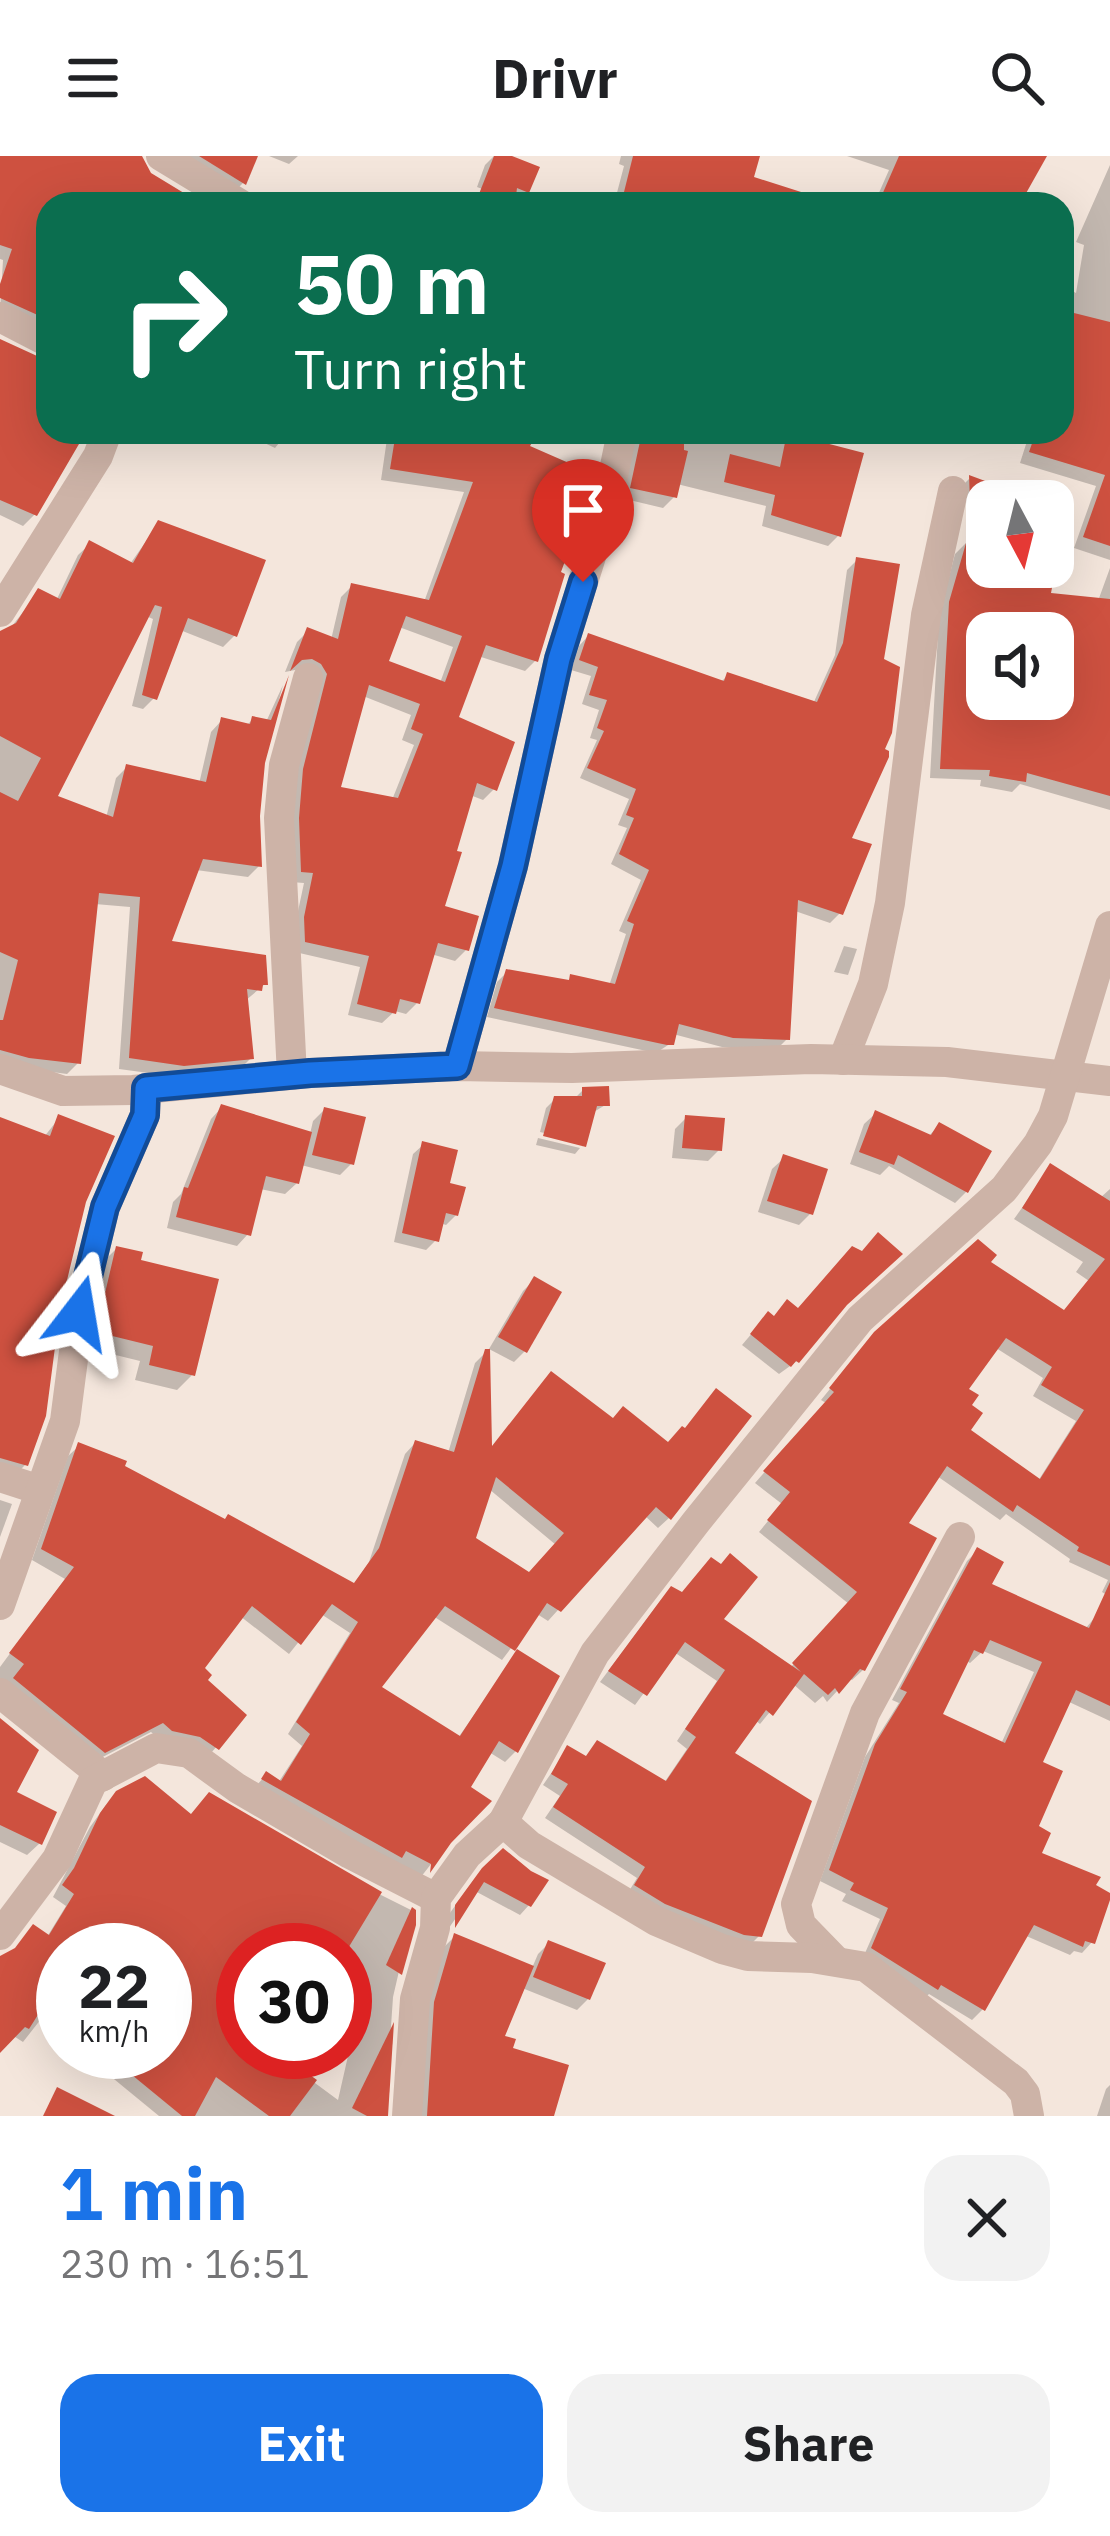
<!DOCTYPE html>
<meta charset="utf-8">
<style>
:root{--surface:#fff;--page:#f2f2f2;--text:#202124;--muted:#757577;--accent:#1a73e8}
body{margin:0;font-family:"IBM Plex Sans",sans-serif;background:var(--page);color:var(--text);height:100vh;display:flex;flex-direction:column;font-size:45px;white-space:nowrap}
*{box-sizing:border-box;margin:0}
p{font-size:39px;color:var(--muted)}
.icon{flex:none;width:66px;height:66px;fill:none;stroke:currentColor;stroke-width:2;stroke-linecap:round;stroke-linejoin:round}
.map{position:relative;height:1960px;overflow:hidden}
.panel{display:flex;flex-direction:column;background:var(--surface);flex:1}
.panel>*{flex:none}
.hud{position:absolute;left:36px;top:36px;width:1038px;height:252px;border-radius:36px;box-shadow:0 12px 48px #0002;background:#0b6e4f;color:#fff;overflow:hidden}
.needle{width:78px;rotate:173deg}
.buttons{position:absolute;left:966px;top:324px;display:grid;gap:24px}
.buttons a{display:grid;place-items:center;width:108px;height:108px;border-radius:24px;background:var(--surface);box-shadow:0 12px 48px #0002;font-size:60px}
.speed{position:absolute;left:36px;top:1767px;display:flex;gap:24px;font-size:60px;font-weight:700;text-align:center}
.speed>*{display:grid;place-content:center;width:156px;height:156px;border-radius:50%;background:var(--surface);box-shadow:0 12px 48px #0002;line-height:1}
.speed small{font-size:30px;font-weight:400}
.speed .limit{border:18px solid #d22;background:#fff;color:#111}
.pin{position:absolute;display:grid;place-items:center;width:102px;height:102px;color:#fff;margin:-123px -51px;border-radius:50% 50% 50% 0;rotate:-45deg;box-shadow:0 0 12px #0007}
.pin .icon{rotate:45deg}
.me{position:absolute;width:132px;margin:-66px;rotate:14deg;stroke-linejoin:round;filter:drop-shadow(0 0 9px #0008)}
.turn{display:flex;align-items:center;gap:42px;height:252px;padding:0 60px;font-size:54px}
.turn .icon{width:156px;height:156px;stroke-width:2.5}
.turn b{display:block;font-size:84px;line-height:102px}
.round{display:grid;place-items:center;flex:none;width:126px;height:126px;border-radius:36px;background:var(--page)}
.headline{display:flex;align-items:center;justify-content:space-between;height:204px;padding:0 60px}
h1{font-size:72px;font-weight:800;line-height:90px;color:var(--accent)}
.cta{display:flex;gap:24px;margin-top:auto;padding:24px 60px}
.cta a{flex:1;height:138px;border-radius:36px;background:var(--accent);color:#fff;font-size:48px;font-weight:800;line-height:138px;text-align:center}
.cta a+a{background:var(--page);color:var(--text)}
header{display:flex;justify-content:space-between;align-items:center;height:156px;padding:0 60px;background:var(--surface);font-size:54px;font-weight:800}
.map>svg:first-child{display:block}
</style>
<header><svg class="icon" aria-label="menu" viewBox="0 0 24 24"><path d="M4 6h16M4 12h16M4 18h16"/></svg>Drivr<svg class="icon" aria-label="search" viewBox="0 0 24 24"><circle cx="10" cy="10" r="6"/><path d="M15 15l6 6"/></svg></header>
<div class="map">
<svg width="1110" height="1960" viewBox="0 0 1110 1960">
<rect width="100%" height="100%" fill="#f4e6dc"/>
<!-- shadow -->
<g fill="#0003" fill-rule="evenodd">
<path d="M0 0H141L149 19 197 48H48L47 182 0 156 3 104 0 103Z"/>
<path d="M169 0H254L243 27 232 38Z"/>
<path d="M269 0H298L289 8Z"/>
<path d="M494 0H503L527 35 515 46 477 31 485 9Z"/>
<path d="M621 0H757L751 23 782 48H614L624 10 619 8Z"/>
<path d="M847 0H1043L1016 48H874L889 14Z"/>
<path d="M1110 9V404L1074 392 1096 330 1020 307 1028 282 1014 276H1062V134L1065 131 1076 137 1084 89 1076 86Z"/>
<path d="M0 186 48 207V276H83L35 358 23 370 0 359Z"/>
<path d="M241 276H288L275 292Z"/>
<path d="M388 276H535L526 291 566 384 536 504 525 515 481 501 455 563 494 633 483 644 470 639 442 753 466 794 455 805 431 798 417 847 406 858 395 855 382 867 348 859 360 811 295 796 294 774 304 727 291 726 300 513 285 516 297 486 308 475 331 484 341 441 352 430 424 446 464 336 381 324ZM399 471 453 491 440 527 385 506ZM363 540 411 559 402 584 414 589 392 644 337 633Z"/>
<path d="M626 276 807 278 806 285 839 379 828 390 762 370 766 350 677 328 674 341 663 352 621 342Z"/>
<path d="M970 322 993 330 980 356 967 351 965 327Z"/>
<path d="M159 367 235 479 223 491 180 474 154 542 143 553 132 550 153 463 146 460 54 642 106 662 116 622 127 611 199 628 211 576 222 564 246 570 253 563 266 566 283 529 262 606 257 660 259 710 248 721 196 714 167 788 265 828 245 845 251 902 240 913 171 920 119 913 130 751 95 748 78 907 67 918 0 909V478L8 475 39 436 56 445 78 399 90 388 130 408Z"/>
<path d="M966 387 987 393V411H1047V440L1098 445 1110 412V654L1020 628 1012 636 980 630 981 624 930 622 939 459 955 398ZM987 477H1053V543H987Z"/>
<path d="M857 404 848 683 840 757 830 767 795 755 787 883 777 893 722 891 673 878 671 887 656 897 487 861 497 826 507 816 566 826 571 822 609 830 626 778 619 775 641 724 611 708 627 672 618 669 629 643 580 622 597 584 590 582 599 554 582 548 591 520 571 514 579 490 588 480 720 527 728 519 813 548 835 499 847 414Z"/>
<path d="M844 790 857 793 848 819 834 816Z"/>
<path d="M583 934 607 948 592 957 582 991V986L540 976 546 952 555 943H574Z"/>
<path d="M222 951 310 978 313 965 324 954 351 1008 340 1019 301 1009 297 1027 285 1038 260 1033 248 1078 237 1090 167 1072 173 1046 181 1038 211 963Z"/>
<path d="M876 957 928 981 939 969 966 1036 955 1047 889 1010 880 1019 850 1008 864 968Z"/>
<path d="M59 962 83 1045 26 1308 14 1320 0 1316V964L44 981Z"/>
<path d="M686 962 719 994 708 1005 672 1002 675 973Z"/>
<path d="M538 982 580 992 575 998 536 989Z"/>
<path d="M423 989 446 1029 456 1059 446 1069 440 1067 436 1084 426 1094 394 1086 413 998Z"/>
<path d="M784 1002 810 1058 799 1069 758 1056 772 1013Z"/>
<path d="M1051 1011 1100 1042 1110 1033V1441L1102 1436 1108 1424 1069 1406 1070 1403 1006 1358 1000 1364 937 1320 905 1368 863 1514 852 1524 849 1522 827 1546 823 1540 815 1547 793 1528 760 1568 755 1564 731 1598 760 1779 749 1790 626 1740 637 1722 545 1662 560 1640 543 1629 568 1593 584 1603 597 1588 664 1627 687 1593 677 1585 717 1525 674 1496 635 1549 600 1526 661 1444 719 1463 790 1512 849 1448 759 1376 782 1348 755 1327 826 1247 821 1244 864 1191 986 1106 1063 1157 1089 1125 1076 1116 1083 1106 1014 1063ZM996 1192 1043 1222 1033 1240 1076 1265 1038 1325 967 1274 965 1234Z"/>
<path d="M116 1093 138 1106 192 1219 177 1234 135 1224 140 1205 83 1191 101 1108Z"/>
<path d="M535 1123 525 1195 514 1206 489 1193 523 1135Z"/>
<path d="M841 1151 797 1205 779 1218 742 1189 759 1169 773 1163 798 1155Z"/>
<path d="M486 1196 489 1295 541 1229 669 1362 658 1372 644 1359 548 1465 537 1458 502 1504 433 1460 378 1532 458 1582 518 1496 516 1595 505 1606 489 1596 467 1632 449 1685 417 1726 256 1630 266 1619 278 1627 302 1590 288 1578 350 1477 321 1458 289 1498 240 1460 201 1512 204 1524 243 1559 206 1603 160 1584 151 1576 93 1606 0 1531V1511L65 1423 32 1404 68 1300 79 1290 353 1430 369 1406 405 1298 415 1287 448 1297 475 1207ZM489 1333 556 1389 529 1420 472 1383Z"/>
<path d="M0 1344 12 1348 0 1381Z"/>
<path d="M977 1395 988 1429 1085 1473 1097 1459 1110 1467V1565L1067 1545 1039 1607 1037 1698 1092 1730V1786L1082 1797 1074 1795 1070 1799 1024 1779 983 1853 972 1864 929 1838 925 1842 862 1804 880 1763 842 1745 846 1738 820 1725 865 1601 899 1547 892 1544 967 1405ZM983 1495 1034 1516 1001 1588 939 1559 965 1504 970 1507Z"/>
<path d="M0 1566 12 1638 40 1687 27 1699 0 1686Z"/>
<path d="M106 1649 190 1661 339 1718 413 1755 393 1841 385 1960H159L81 1896H165V1794H63V1881L41 1863 23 1886 12 1879 0 1892V1804L47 1781 66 1750 53 1741 90 1671ZM243 1794H345V1850L358 1856 338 1944 273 1896H243Z"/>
<path d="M503 1696 529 1749 520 1759 475 1735 446 1776 447 1761 473 1725Z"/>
<path d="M454 1781 532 1812 538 1798 549 1787 588 1843 577 1854 522 1832 501 1882 551 1960H418L425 1859 444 1791Z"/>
<path d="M1110 1929V1960H1097L1106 1933Z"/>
</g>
<!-- building -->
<g fill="#ce5140" fill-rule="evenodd">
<path d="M0 0H142L151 17 202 48H48V144L42 161 0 142V128L12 93 0 89Z"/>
<path d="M199 0H258L246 29Z"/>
<path d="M494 0H512L540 11 529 37 517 32 515 48H475Z"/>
<path d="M633 0H760L754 21 823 43 822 48H621Z"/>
<path d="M899 0H1047L1020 48H878Z"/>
<path d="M1062 154 1110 166V390L1083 381 1105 319 1029 296 1036 276H1062Z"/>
<path d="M0 183 48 205V276H86L37 360 0 344Z"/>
<path d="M396 276H538L530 290 594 318 588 344 570 382 573 383 561 416 565 418 538 506 486 489 459 561 515 586 497 635 477 627 457 695 462 696 445 750 479 760 469 795 438 787 420 848 400 843 396 858 357 848 369 800 305 786 304 761 313 717 301 716 299 662 303 613 327 518 321 508 312 503 302 504 290 515 307 471 338 483 351 427 429 444 473 326 390 313ZM406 460 462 480 445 526 389 505ZM369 529 420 548 411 573 423 578 398 642 341 631Z"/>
<path d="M642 276H684V294L688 295 677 342 630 332Z"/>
<path d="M787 277 864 297 841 381 771 359 775 339 724 326 730 298 780 311Z"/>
<path d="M969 319 996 329 991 345H987V411H1056L1051 437 1110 443V640L1027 617 1026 626 989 620 990 614 940 613 949 446 977 349 970 347ZM987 477H1053V543H987Z"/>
<path d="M158 364 266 404 237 481 188 462 157 544 142 539 162 451 155 449 58 640 113 661 126 608 206 626 221 561 250 568 252 560 271 564 289 519 265 607 260 660 262 711 203 703 172 785 266 799 268 829H263L262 835 247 833 254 903 184 910 129 902 140 741 99 737 81 908 29 902 0 894V864H3L18 804 0 796V636L18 645 41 602 0 580V475L16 467 38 432 60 443 89 384 133 407Z"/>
<path d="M856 401 900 408 884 503 900 511 892 577 885 593 889 595V601L852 682 872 688 843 759 798 744 790 884 733 882 679 868 674 889H667L494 852 506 813 569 824 570 818 615 828 634 768 627 765 649 714 619 698 634 662 626 659 636 633 587 612 604 575 597 572 607 544 589 539 598 511 579 504 588 477 724 525 727 516 817 546 843 487Z"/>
<path d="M609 930 610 950H597L586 991 543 980 554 940H582V931Z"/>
<path d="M221 948 312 976 299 1028 266 1020 251 1080 176 1061 184 1031 188 1032Z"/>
<path d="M324 951 366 961 354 1009 312 999Z"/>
<path d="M875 954 931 979 939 966 992 995 968 1037 898 999 894 1009 859 996Z"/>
<path d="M58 958 115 980 86 1046 60 1153 46 1260 28 1310 0 1302V961L50 980Z"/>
<path d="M685 959 725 962 722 995 682 992Z"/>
<path d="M422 985 458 994 450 1027 466 1031 458 1060 446 1057 439 1086 402 1077Z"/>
<path d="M783 998 828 1013 813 1059 767 1045Z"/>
<path d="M1050 1007 1110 1045V1410L1077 1395 1079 1391 1017 1349 1013 1356 947 1310 909 1367 937 1382 865 1515 860 1513 839 1538 835 1532 828 1539 804 1518 773 1560 766 1554 735 1597 812 1645 762 1781 744 1779 665 1748 634 1729 645 1711 553 1651 568 1628 551 1618 567 1589 586 1600 597 1584 666 1625 696 1581 685 1573 725 1514 685 1486 647 1540 608 1515 671 1430 682 1436 711 1401 721 1408 730 1397 758 1421 724 1463 801 1516 792 1507 857 1436 767 1364 790 1336 763 1315 834 1236 829 1232 874 1176 978 1083 997 1099 991 1106 1064 1154 1105 1103 1022 1052ZM1006 1182 1052 1211 1041 1229 1084 1254 1040 1323 971 1274 983 1257 972 1249 979 1239 969 1233Z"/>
<path d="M878 1076 903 1098 847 1149 799 1207 796 1205 791 1211 750 1178 768 1155 774 1160 787 1143 798 1152 852 1090 862 1095Z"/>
<path d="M116 1090 143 1096 141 1104 219 1123 195 1220 149 1209 153 1190 96 1176Z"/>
<path d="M534 1120 562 1136 527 1197 498 1181Z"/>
<path d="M485 1193H490L492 1290 551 1215 613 1262 623 1250 668 1286 682 1270 685 1272 716 1232 752 1260 671 1364 656 1351 561 1456 547 1447 515 1495 445 1450 382 1531 460 1580 517 1493 560 1520 518 1597 499 1585 471 1631 492 1645 451 1687 430 1717 431 1708 406 1695 402 1702 261 1623 266 1615 281 1625 310 1578 296 1566 358 1466 332 1448 301 1489 252 1450 205 1512 212 1519 208 1524 247 1559 219 1594 200 1581 172 1575 163 1567 105 1597 13 1522 24 1508 9 1497 74 1411 41 1393 78 1286 127 1305 125 1310 225 1363 228 1358 354 1427 379 1392 415 1284 454 1296ZM496 1321 564 1377 529 1416 476 1382Z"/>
<path d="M977 1391 1004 1406 992 1428 1089 1472 1110 1426V1550L1076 1534 1043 1606 1063 1615 1039 1670 1051 1677 1042 1697 1101 1721 1096 1729 1110 1737V1744L1095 1788 1085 1785 1083 1791 1034 1769 985 1855 941 1829 938 1834 871 1792 888 1752 850 1734 854 1727 829 1714 875 1588 907 1536 900 1533ZM990 1484 1042 1506 1005 1587 943 1558 974 1494 983 1498Z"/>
<path d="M0 1562 39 1594 17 1636 57 1656 42 1689 0 1669Z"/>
<path d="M145 1620 191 1658 209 1636 382 1736 347 1794H243V1896H278L317 1924 290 1960H269L216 1921 195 1960H182L104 1896H165V1794H63V1819L29 1873 25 1871 0 1897V1800L15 1792 33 1768 49 1779 74 1738 62 1729 74 1712 100 1657 116 1635Z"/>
<path d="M503 1692 531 1715 549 1724 531 1751 484 1726 455 1772V1749L482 1712Z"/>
<path d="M412 1751 416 1754V1769L402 1819 386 1809Z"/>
<path d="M454 1777 534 1810 505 1880 516 1883 513 1892 569 1909 554 1960H427L434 1846Z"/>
<path d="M548 1784 606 1807 590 1844 533 1821Z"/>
<path d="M394 1866 388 1960H367L352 1952Z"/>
<path d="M57 1931 115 1960H43Z"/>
</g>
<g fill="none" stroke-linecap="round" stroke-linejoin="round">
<!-- minor -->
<g stroke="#cdb3a7" stroke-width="30">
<path d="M161 0 240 48"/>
<path d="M0 161 48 186"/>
<path d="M0 456 98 300 107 276"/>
<path d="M843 904 873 828 890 747 926 459 953 335"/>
<path d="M457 910 513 710 559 503 607 349 622 276"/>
<path d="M0 913 63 935 133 934 310 917 457 910 572 912 811 903 947 906 1110 925"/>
<path d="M292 919 279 662 284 609 308 522"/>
<path d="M0 1321 40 1334"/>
<path d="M0 1449 65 1265 79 1157 105 1051 145 959 146 932"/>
<path d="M0 1537 103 1620"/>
<path d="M0 1779 57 1703 93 1625 156 1592 189 1597 237 1632 350 1698 436 1742"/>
<path d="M836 1805 801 1769 796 1748 865 1557 960 1381"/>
<path d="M407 1960 415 1843 435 1772 436 1742 467 1699 503 1666"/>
<path d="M1029 1960 1025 1938 1016 1926 866 1811 812 1802 748 1800 722 1793 656 1765 529 1689 503 1666 595 1497 696 1366 860 1163 1004 1033 1038 988 1053 960 1110 770"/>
</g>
</g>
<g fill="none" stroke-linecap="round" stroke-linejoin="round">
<!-- route casing -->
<g stroke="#114b97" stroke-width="30">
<path id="route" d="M79 1157 105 1051 145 959 146 932 310 917 457 910 513 710 559 503 583 426"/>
</g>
<!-- route -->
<use href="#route" stroke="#1a73e8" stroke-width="21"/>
</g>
</svg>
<div class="buttons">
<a><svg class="needle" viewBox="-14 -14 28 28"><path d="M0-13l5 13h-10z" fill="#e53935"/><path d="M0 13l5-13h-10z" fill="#757577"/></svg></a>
<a><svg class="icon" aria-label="sound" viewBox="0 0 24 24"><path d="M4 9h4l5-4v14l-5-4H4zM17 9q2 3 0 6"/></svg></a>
</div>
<div class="speed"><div>22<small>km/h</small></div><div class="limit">30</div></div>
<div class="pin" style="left:583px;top:426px;background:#d93025"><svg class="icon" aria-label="arrive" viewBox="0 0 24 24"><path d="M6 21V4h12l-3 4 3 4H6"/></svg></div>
<svg class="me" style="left:79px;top:1157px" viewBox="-20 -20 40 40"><path d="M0-17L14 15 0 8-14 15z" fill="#1a73e8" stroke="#fff" stroke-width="4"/></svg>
<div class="hud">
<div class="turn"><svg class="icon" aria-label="right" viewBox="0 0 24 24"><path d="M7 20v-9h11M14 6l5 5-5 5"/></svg><div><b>50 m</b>Turn right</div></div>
</div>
</div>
<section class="panel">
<div class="headline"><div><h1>1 min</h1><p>230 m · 16:51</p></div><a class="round"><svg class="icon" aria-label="close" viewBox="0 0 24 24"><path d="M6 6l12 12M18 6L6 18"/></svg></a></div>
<div class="cta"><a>Exit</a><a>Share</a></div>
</section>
